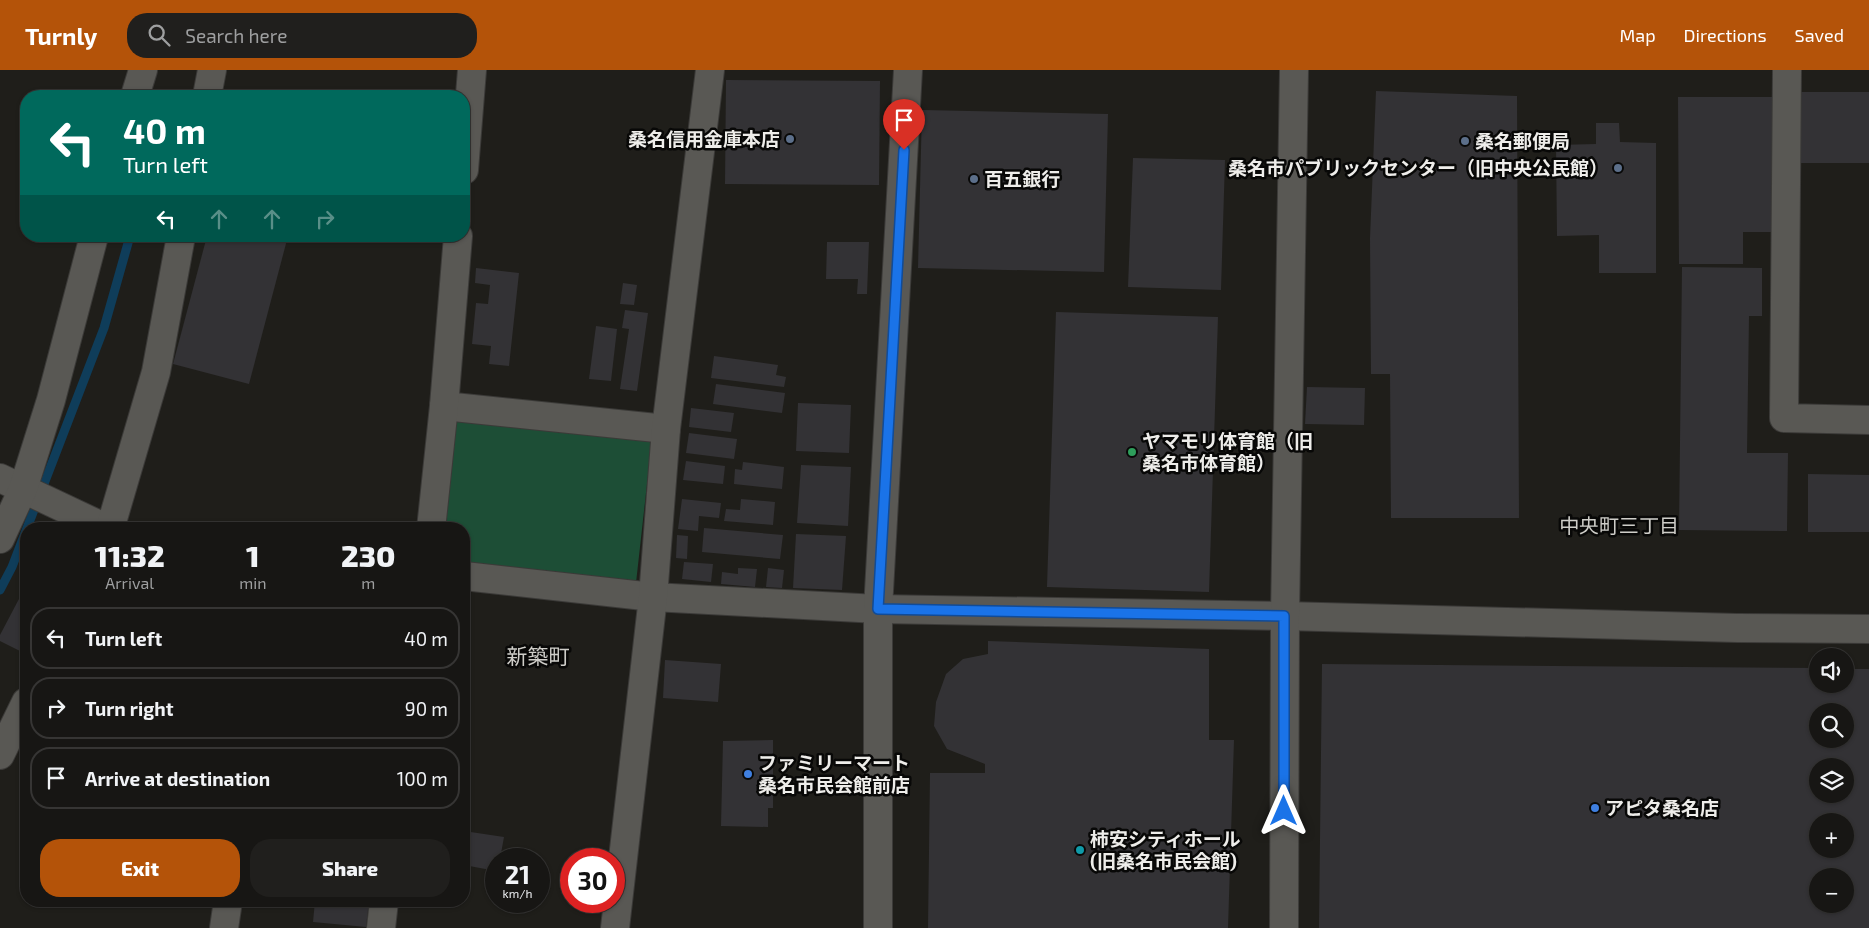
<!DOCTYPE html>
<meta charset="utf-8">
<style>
:root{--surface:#171614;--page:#201f1d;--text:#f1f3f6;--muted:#9e9fa0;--line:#363534;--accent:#b45309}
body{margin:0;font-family:"Exo 2","Noto Sans JP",sans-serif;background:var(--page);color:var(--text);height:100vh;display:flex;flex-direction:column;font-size:19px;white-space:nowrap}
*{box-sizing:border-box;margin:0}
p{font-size:16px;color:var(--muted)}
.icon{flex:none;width:28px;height:28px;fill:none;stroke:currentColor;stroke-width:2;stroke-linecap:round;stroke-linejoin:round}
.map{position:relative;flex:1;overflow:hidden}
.panel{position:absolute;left:20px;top:452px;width:450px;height:385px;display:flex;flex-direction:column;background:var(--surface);border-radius:20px;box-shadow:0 1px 4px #0004,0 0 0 1px var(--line)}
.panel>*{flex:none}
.hud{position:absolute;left:20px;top:20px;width:450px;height:152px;border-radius:20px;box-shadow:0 1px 4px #0004,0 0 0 1px var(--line);background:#00695c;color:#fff;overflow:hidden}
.tools{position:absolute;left:1809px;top:578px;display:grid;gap:10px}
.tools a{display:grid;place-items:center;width:45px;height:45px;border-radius:50%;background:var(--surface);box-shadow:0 1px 4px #0004,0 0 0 1px var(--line);font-size:25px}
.speed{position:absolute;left:485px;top:778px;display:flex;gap:10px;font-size:25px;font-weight:700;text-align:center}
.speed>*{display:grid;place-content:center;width:65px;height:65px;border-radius:50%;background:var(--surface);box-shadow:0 1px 4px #0004,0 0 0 1px var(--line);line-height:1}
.speed small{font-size:12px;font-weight:400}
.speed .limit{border:8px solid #d22;background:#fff;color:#111}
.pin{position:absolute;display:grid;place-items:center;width:42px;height:42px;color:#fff;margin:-51px -21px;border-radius:50% 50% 50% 0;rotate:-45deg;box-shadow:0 0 5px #0007}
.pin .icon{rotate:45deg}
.me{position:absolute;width:55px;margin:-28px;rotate:0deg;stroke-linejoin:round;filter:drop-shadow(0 0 4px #0008)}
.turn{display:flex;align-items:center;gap:18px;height:105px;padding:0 20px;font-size:22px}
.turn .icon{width:65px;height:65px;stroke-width:2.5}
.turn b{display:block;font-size:35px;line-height:42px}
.lanes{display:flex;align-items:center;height:48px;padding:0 20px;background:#0003;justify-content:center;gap:25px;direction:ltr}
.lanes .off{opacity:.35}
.eta{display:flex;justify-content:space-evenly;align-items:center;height:85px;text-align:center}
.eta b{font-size:30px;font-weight:800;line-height:35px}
.primary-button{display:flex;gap:10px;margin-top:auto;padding:10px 20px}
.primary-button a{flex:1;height:58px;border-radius:20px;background:var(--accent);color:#fff;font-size:20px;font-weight:800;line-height:58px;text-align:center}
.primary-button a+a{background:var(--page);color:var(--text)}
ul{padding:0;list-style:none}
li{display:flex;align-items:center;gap:15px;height:62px;margin:0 10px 8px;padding:0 10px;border:2px solid var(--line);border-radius:20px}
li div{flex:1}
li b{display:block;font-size:19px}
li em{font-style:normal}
header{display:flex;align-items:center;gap:30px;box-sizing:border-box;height:70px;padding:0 25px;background:var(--accent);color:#fff}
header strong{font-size:24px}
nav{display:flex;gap:28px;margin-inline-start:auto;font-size:18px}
.search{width:350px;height:45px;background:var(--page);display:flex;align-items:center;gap:12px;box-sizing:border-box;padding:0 18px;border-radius:20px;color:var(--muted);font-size:19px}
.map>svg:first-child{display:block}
</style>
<header>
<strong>Turnly</strong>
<div class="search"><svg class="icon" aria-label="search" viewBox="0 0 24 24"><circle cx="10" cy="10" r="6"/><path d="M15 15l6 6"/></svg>Search here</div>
<nav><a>Map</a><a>Directions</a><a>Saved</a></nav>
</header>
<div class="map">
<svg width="1869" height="858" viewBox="0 0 1869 858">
<rect width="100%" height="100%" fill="#1f1e1a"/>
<!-- green -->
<path fill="#1d4e36" d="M457 348 652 369 636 513 464 494V459H444Z"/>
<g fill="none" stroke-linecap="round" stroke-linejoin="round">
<!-- stream -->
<path stroke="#0f3d5a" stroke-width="9" d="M0 520 12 497 104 258 130 166"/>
</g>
<!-- building -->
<g fill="#333235" fill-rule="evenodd">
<path d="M726 10 880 11 879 115 725 114Z"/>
<path d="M244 19 271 26H242Z"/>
<path d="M1376 21 1517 26 1519 448H1391L1390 304H1371L1370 168Z"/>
<rect x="350" y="22" width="36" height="4"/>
<path d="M1798 22H1869V93H1794Z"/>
<path d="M1678 27H1772L1773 162H1743V194H1679Z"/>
<path d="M922 40 1108 44 1104 202 918 198Z"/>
<path d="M1596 53H1619L1620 72 1656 73V203H1599V165L1557 166 1556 75 1596 74Z"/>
<path d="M1133 88 1225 90 1221 220 1128 217Z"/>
<path d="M207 166H288L249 314 173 294Z"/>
<path d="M827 172H869L867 224H857L858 209H826Z"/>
<path d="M1682 197 1762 198V246H1749L1747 383H1788L1787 461 1679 460Z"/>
<path d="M476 198 519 203 509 296 489 294 491 276 472 274 476 233 488 234 490 215 475 213Z"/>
<path d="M623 213 637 215 634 235 620 234Z"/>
<path d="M625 240 648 243 637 321 620 319 629 259 622 258Z"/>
<path d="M1056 242 1218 247 1209 522 1047 517Z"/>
<path d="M596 256 617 259 611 311 589 309Z"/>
<path d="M714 286 778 295 776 305 786 307 784 317 711 308Z"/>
<path d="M716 314 785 323 782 343 713 334Z"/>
<path d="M1307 317 1365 318 1364 355 1305 354Z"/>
<path d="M798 333 851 335 849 383 796 381Z"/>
<path d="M691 338 734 343 731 362 689 357Z"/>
<path d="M689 363 737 369 734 389 686 383Z"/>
<path d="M686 391 725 396 723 414 683 410Z"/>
<path d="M743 392 784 397 782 419 734 414 735 399 742 400Z"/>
<path d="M801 395 851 397 848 456 797 453Z"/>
<path d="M1808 404 1869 405V462H1808Z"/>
<path d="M682 429 721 433 719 448 699 446 698 461 678 459Z"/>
<path d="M741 429 775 432 773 455 724 451 726 439 740 440Z"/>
<path d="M704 458 783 465 780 489 702 482Z"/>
<path d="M796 464 846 466 842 520 793 518Z"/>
<path d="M677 465 688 466 687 489 676 488Z"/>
<path d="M684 492 713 494 711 512 682 509Z"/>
<path d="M738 498 757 499 755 517 721 514 722 502 738 504Z"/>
<path d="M768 498 784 500 782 518 766 517Z"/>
<path d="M20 527 26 530V584L0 571V565Z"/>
<path d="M988 571 1209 579V670H1234L1228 858H928L930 703H985V694L947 679 934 656 936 632 946 604 963 589 988 584Z"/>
<path d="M665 590 721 594 718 632 663 628Z"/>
<path d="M1322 594 1818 598V614H1845V599H1869V858H1319ZM1818 641H1845V669H1818ZM1818 696H1845V724H1818ZM1818 751H1845V779H1818ZM1818 806H1845V834H1818Z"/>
<path d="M773 670V738H768V757L721 756 723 671Z"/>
<path d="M464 761 504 767 500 789H496V801L464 795Z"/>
<path d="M315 831H369L366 857 313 852Z"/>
</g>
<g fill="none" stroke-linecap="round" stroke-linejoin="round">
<!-- minor casing -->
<g stroke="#3b3a38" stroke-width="30">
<g id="minor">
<path d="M1787 0 1784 348 1869 350"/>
<path d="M135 26 143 0"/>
<path d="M207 26 212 0"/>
<path d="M464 100 472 0"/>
<path d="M444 336 666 359"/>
<path d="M0 408 108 459"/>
<path d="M110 459 156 302 181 166"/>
<path d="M431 459 444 336 458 166"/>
<path d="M0 469 23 419 51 330 94 166"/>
<path d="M464 506 653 527 878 539 1285 546 1737 558 1869 559"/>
<path d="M0 685 26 632"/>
<path d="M224 858 228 831"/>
<path d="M381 858 384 831"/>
<path d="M615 858 653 527 666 359 710 0"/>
<path d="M1284 858 1285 546 1294 0"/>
</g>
</g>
<!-- tertiary casing -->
<g stroke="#3b3a38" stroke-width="30">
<path id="tertiary" d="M878 858V539L908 0"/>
</g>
<!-- minor -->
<use href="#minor" stroke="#595854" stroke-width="28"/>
<!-- tertiary -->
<use href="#tertiary" stroke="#595854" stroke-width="28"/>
</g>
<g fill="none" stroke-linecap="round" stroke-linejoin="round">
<!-- route casing -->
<g stroke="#114b97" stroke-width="12">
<path id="route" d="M904 80 878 539 1284 546V741"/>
</g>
<!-- route -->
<use href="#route" stroke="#1a73e8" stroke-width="9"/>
</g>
<!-- markers -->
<g fill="#5c6f8a" stroke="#080807" stroke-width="2">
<circle cx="790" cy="69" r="5"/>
<circle cx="1465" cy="71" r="5"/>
<circle cx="1618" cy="98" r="5"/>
<circle cx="974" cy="109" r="5"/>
</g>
<circle fill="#2e9e5b" stroke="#080807" stroke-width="2" cx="1132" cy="382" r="5"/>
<g fill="#3f7fe0" stroke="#080807" stroke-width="2">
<circle cx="748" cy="704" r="5"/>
<circle cx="1595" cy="738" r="5"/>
</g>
<circle fill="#0f9aa8" stroke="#080807" stroke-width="2" cx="1080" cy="780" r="5"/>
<g text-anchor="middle" stroke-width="5" stroke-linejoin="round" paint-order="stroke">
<!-- poi labels -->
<g font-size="19" font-weight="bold" fill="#eeedea" stroke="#080807" text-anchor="start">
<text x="780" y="76" text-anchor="end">桑名信用金庫本店</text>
<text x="1475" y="78">桑名郵便局</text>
<text x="1608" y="105" text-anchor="end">桑名市パブリックセンター（旧中央公民館）</text>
<text x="984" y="116">百五銀行</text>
<text x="1142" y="378">ヤマモリ体育館（旧<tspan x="1142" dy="22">桑名市体育館）</tspan></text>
<text x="758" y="700">ファミリーマート<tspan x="758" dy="22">桑名市民会館前店</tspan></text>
<text x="1605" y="745">アピタ桑名店</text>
<text x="1090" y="776">柿安シティホール<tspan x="1090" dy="22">(旧桑名市民会館)</tspan></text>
</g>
<!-- neighbourhood labels -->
<g font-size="20" fill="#cecdc8" stroke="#080807">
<text x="1619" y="463">中央町三丁目</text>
</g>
<!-- quarter labels -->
<g font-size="21" fill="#cecdc8" stroke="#080807">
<text x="538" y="594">新築町</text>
</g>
</g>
</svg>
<div class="tools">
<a><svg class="icon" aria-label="sound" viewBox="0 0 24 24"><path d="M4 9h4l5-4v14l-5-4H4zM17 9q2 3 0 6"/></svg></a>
<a><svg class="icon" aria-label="search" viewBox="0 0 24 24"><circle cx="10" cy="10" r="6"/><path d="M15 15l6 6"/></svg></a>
<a><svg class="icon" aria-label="layers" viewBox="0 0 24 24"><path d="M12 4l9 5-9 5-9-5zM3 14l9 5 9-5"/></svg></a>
<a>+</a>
<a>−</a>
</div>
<div class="speed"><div>21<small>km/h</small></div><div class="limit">30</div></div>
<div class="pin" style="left:904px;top:80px;background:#d93025"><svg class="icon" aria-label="arrive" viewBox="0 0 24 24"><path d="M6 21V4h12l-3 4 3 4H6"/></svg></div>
<svg class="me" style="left:1284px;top:741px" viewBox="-20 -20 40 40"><path d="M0-17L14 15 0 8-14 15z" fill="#1a73e8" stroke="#fff" stroke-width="4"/></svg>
<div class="hud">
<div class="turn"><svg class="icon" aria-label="left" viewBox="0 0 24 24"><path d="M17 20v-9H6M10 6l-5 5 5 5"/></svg><div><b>40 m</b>Turn left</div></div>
<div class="lanes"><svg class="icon" aria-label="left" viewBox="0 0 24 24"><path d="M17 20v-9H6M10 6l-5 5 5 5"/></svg><svg class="icon off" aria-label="ahead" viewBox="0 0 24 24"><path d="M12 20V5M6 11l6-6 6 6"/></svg><svg class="icon off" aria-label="ahead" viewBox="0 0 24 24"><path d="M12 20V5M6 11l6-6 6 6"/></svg><svg class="icon off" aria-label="right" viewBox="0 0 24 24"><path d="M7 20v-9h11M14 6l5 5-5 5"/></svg></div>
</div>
<section class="panel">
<div class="eta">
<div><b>11:32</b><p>Arrival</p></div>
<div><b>1</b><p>min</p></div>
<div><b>230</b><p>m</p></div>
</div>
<ul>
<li><svg class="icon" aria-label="left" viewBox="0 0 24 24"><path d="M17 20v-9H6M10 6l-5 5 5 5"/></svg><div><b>Turn left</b></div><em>40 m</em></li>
<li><svg class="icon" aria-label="right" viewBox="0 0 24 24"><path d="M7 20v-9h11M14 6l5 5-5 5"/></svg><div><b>Turn right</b></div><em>90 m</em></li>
<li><svg class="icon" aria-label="arrive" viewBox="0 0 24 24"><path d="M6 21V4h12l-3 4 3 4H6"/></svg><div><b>Arrive at destination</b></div><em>100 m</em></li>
</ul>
<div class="primary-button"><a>Exit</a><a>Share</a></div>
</section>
</div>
